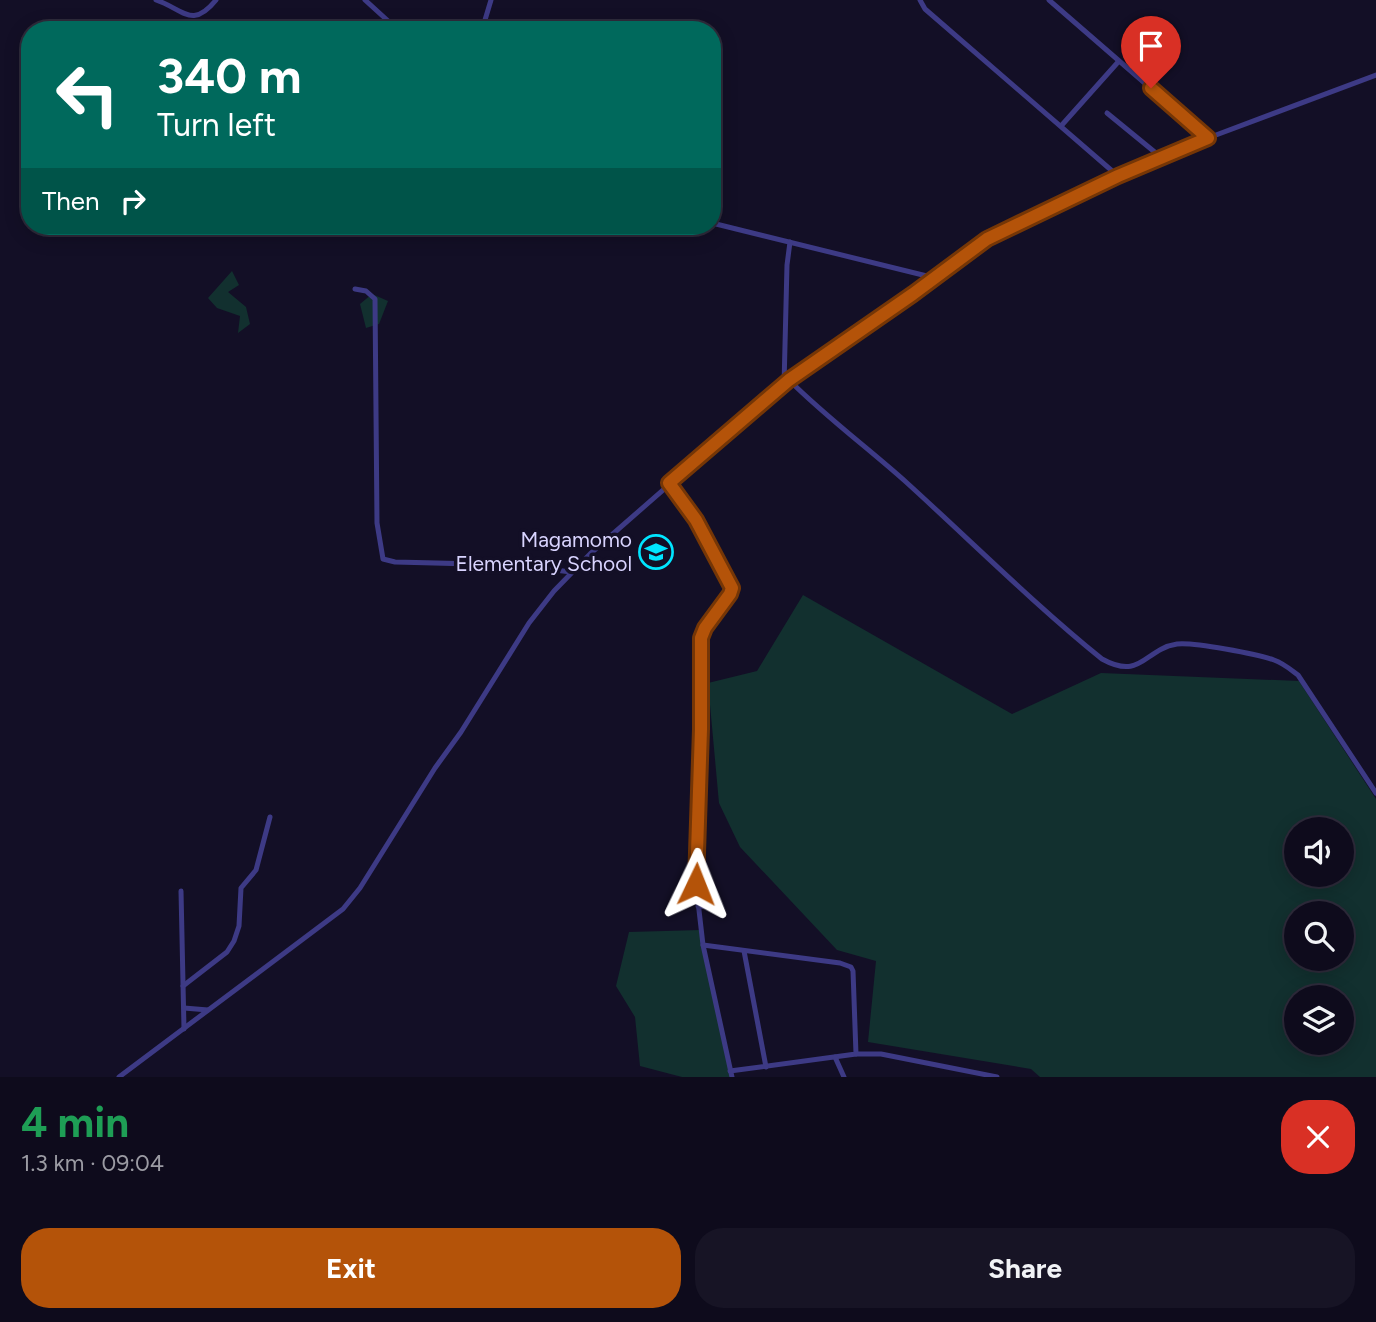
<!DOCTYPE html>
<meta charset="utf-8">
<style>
:root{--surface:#0e0b1c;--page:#171425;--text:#f1f3f6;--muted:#9b9ba3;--line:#2e2b3b;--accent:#b45309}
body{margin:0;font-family:Figtree,sans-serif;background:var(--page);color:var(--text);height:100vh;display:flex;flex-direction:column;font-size:26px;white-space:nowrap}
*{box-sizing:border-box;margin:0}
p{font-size:23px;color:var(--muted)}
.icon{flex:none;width:38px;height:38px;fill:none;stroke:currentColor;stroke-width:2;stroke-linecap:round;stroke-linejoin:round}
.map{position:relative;height:1077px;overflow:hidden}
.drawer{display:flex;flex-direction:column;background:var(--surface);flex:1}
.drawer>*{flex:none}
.hud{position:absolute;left:21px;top:21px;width:700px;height:214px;border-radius:28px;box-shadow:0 4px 18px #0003,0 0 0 2px var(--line);background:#00695c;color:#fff;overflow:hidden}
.tools{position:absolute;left:1284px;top:817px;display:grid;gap:14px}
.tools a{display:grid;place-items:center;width:70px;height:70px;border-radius:50%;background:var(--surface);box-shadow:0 4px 18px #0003,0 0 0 2px var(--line);font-size:35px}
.pin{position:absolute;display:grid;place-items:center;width:60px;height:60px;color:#fff;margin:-72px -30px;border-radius:50% 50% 50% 0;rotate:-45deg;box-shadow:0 0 7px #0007}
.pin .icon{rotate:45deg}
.me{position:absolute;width:77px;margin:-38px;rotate:2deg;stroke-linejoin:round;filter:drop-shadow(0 0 5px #0008)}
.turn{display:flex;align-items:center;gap:24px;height:147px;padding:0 21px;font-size:32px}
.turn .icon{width:91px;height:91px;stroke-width:2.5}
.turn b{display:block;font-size:49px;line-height:60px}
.then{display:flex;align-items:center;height:66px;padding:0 21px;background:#0003;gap:14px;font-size:26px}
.round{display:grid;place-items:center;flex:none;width:74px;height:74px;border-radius:28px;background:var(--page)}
.headline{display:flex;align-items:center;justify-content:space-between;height:119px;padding:0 21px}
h1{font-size:42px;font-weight:700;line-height:52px;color:#1e9e55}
.action{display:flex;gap:14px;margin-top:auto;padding:14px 21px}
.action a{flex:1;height:80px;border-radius:28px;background:var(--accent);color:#fff;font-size:28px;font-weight:700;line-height:80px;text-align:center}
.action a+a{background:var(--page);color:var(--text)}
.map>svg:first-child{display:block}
</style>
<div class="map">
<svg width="1376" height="1077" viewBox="0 0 1376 1077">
<rect width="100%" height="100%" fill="#130f26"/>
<!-- green -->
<g fill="#12302f" fill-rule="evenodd">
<path d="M232 271 239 285 228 292 246 307 250 324 238 333 240 316 217 308 208 298Z"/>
<path d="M372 294 388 301 379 324 366 328 360 304Z"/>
<path d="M803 595 1012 714 1101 673 1299 681 1376 799V1077H1040L1031 1069 868 1042 876 961 837 950 740 847 719 803 708 683 757 671ZM1297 830H1342V875H1297ZM1297 914H1342V959H1297ZM1297 998H1342V1043H1297Z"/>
<path d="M701 930 732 1077H682L640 1066 635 1017 616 986 629 932Z"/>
</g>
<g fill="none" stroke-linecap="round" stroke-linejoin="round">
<!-- street -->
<g stroke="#3d3a85" stroke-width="5">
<path d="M156 0C183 9 192 30 216 0"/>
<path d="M365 0 398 30"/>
<path d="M920 0 925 9 1118 176"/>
<path d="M1049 0 1208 138"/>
<path d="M482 30 491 0"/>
<path d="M1107 113 1162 158"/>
<path d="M1061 126 1119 61"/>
<path d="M712 223 935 278"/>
<path d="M355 289 366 291 375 299 377 523 383 559 395 562 515 565 571 572"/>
<path d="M789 380C826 417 868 448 906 482 971 541 1034 604 1102 659 1142 681 1144 649 1177 644 1194 642 1257 654 1274 660 1283 663 1290 669 1298 675L1376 793"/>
<path d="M784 385 787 265 790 242"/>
<path d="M669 483 696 520 732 588 730 594 705 628 701 638V729L696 884 703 945 732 1077"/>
<path d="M181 891 184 1029"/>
<path d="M698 906 718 907"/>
<path d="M703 945 840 963 851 967 853 971 856 1054 730 1071"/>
<path d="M744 951 766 1067"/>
<path d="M183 986 227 952 234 941 239 926 241 888 256 870 270 817"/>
<path d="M184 1008 208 1010"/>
<path d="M856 1054H881L997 1077"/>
<path d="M835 1057 844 1077"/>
<path d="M119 1077 343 909 360 888 435 768 461 732 529 623 554 591 591 553 789 380 998 233 1118 176 1208 138 1376 75"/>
</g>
</g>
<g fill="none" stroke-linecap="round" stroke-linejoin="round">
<!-- route casing -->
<g stroke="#753606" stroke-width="18">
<path id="route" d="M696 884 701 729V638L705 628 730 594 732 588 696 520 669 483 789 380 913 294 987 239 1118 176 1208 138 1151 88"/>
</g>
<!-- route -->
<use href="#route" stroke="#b45309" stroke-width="12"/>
</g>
<!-- icons -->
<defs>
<g id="school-ring" transform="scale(1.75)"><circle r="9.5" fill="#130f26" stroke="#00e5ff" stroke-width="1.5"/><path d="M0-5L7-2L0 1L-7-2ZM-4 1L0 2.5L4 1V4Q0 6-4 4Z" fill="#00e5ff"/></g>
</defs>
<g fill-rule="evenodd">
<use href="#school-ring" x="656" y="552"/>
</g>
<g text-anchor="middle" stroke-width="7" stroke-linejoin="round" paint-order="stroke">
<!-- poi labels -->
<g font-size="21" fill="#d9d4ff" stroke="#130f26" text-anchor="end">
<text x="632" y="547">Magamomo<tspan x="632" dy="24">Elementary School</tspan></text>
</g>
</g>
</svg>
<div class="tools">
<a><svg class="icon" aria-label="sound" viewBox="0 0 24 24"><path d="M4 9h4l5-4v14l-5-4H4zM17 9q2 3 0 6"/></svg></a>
<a><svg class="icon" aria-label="search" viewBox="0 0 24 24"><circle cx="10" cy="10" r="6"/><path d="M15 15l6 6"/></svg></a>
<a><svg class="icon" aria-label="layers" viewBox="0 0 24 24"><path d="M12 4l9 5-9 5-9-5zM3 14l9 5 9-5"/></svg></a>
</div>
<div class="pin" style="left:1151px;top:88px;background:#d93025"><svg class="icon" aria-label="arrive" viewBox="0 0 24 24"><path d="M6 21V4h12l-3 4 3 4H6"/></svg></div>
<svg class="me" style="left:696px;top:884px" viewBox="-20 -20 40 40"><path d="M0-17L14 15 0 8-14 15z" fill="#b45309" stroke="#fff" stroke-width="4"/></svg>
<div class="hud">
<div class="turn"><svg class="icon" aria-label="left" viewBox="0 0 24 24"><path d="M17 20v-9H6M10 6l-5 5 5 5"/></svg><div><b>340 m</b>Turn left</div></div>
<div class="then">Then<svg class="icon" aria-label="right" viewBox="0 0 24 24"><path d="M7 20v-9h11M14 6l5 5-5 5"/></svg></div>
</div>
</div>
<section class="drawer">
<div class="headline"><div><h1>4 min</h1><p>1.3 km · 09:04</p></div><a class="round" style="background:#d93025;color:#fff"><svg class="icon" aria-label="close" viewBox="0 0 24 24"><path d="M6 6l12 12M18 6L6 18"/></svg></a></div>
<div class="action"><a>Exit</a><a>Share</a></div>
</section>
